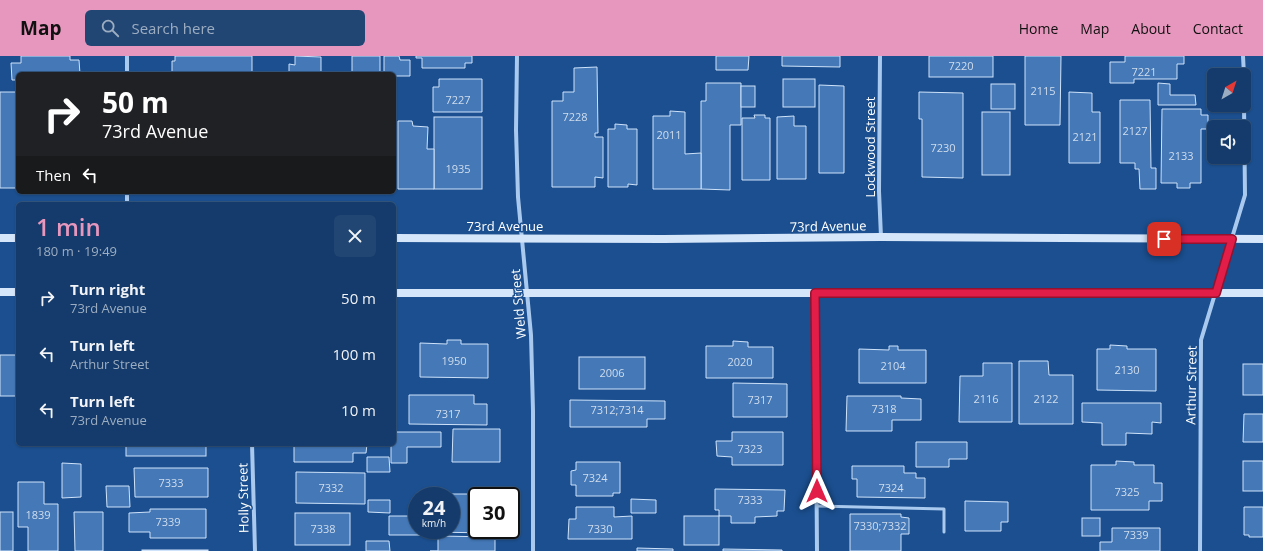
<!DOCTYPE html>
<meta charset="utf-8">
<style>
:root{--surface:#143b6b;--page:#214673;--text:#f1f3f6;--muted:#9dadc1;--line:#33557e;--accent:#e797bd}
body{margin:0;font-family:"Open Sans",sans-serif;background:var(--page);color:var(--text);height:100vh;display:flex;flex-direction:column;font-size:15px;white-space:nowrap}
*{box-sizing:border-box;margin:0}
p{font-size:13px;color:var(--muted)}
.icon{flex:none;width:22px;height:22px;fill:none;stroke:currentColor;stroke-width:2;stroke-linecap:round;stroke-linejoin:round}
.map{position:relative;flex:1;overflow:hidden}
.panel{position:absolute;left:16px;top:146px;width:380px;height:244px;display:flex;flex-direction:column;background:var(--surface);border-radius:6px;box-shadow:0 1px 3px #0004,0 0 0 1px var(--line)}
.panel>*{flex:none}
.top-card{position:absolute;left:16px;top:16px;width:380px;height:122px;border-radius:6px;box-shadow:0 1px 3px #0004,0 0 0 1px var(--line);background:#202124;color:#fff;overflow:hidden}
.needle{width:26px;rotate:39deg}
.buttons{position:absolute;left:1207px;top:12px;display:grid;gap:8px}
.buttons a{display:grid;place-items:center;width:44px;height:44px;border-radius:6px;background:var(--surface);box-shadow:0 1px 3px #0004,0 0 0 1px var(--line);font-size:20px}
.speed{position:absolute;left:408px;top:431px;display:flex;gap:8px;font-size:20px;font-weight:700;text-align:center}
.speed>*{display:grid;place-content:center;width:52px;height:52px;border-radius:50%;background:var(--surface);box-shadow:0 1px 3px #0004,0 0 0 1px var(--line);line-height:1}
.speed small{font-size:10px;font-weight:400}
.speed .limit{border:2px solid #111;border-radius:6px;background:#fff;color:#111}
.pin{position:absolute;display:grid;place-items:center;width:34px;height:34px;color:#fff;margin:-17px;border-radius:8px;box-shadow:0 2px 6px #0006}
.me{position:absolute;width:44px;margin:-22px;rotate:0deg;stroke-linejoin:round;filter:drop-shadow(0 0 3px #0008)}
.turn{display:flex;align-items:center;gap:14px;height:84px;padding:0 20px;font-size:18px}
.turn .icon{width:52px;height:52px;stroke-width:2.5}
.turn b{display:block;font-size:28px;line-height:34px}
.then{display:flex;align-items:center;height:38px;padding:0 20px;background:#0003;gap:8px;font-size:15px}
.round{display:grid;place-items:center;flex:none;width:42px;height:42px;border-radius:6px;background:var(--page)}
.head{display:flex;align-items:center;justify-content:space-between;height:68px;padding:0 20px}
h1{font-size:24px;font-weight:600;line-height:30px;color:var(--accent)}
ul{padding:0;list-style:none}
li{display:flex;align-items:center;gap:12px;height:56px;padding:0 20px}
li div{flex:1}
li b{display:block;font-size:15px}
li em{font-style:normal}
header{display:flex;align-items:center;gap:24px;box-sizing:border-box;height:56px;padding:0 20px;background:var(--accent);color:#111}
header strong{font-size:19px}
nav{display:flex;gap:22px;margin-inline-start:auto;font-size:14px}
.search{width:280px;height:36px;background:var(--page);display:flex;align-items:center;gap:10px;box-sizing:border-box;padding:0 14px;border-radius:6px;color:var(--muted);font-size:15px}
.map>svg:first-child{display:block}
</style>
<header>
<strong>Map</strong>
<div class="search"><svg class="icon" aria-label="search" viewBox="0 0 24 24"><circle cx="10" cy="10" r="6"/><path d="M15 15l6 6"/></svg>Search here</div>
<nav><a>Home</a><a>Map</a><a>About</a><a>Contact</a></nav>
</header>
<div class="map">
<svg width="1263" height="495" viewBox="0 0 1263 495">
<rect width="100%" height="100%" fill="#1b4f8f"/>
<!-- building -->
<g fill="#4478b7" stroke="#cfe3fa">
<path d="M21 0H70V4H79L80 18H18V24H12L11 7H21Z"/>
<path d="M175 0H252V18H172V5H175Z"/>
<path d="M295 0 321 1V18H289V8L295 9Z"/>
<rect x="352" y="0" width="28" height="18"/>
<path d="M384 0H399L400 4H410V20H394V18H384Z"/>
<path d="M416 0H472V7H465V12H422V2H416Z"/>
<path d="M716 0H749L748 14H716Z"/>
<path d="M782 0H840V11L782 10Z"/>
<rect x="929" y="0" width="64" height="21"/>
<path d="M1025 0H1061L1060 69H1025Z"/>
<path d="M1125 0H1184V8H1177V23H1134V27H1110V6H1125Z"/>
<path d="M597 11 598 77H595V81H603V122L595 121V131H552V45H563V36H574V12Z"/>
<path d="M439 23H482V56H433V31H439Z"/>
<rect x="783" y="23" width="32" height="28"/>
<path d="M706 27H741V69H730V134L701 133V45H706Z"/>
<path d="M1158 27 1170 28V39H1195L1196 49H1158Z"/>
<rect x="991" y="28" width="24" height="25"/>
<path d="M819 29 844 30V117H819Z"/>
<rect x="741" y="30" width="14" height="21"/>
<path d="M0 36H18V117H16V132H0Z"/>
<path d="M919 36 963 37V122L922 121V63H919Z"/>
<path d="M1069 36 1092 37V56H1100V107H1069Z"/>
<path d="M1120 44H1150L1151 112H1156V133H1140L1139 113H1135V107H1120Z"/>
<path d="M1162 53H1201V59H1208V73H1201V127H1190V132H1177V127H1161Z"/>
<path d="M670 55 685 56V98L701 97V133H653V60H670Z"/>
<rect x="982" y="56" width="28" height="63"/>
<path d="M754 59H765V62H770V124H742V62H755Z"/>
<path d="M794 60V70H806V123H777V61Z"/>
<rect x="434" y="61" width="48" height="72"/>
<path d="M398 65H412L413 70 428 71 427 93H434V133H398Z"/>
<path d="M615 68 627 69V73H637V129L628 128V131H608V73H615Z"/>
<path d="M447 284H461V288H488V322L420 321V287L447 288Z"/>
<path d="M733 285 748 286V291H773V322H706V290H733Z"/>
<path d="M1110 289 1127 290V293H1156V335L1097 334V293H1110Z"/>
<path d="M889 290H898V294H926V327H859V293L889 294Z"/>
<rect x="0" y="299" width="18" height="41"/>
<rect x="579" y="301" width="66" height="32"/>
<path d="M1019 305H1048L1049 319H1073V368H1019Z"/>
<path d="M983 307H1012V366H959L960 320H983Z"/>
<rect x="1243" y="308" width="20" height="31"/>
<path d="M733 327 787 328V361H733Z"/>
<path d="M409 339H474V348H487V369L409 368Z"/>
<path d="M847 340H901V342L921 343V364H892V375H846Z"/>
<path d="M570 344 665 345V363H647V371H570Z"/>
<path d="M1082 347H1161V367L1152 366V378L1126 377V389H1102V367L1082 366Z"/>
<path d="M1244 358H1263V386H1243Z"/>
<path d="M453 373H500V406H452Z"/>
<path d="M394 376H441V391H407V407H391V388H394Z"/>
<path d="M732 376H783V409H732V401L717 400 716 385H732Z"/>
<path d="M916 386H967V403H949V411H916Z"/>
<rect x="126" y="388" width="80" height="12"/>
<path d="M294 388H367L366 397H353V406H294Z"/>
<path d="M367 401H389L390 416H367Z"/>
<path d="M1116 405 1134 406V409H1154V427H1162V445H1149V454H1091V409H1116Z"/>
<rect x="1243" y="405" width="20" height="30"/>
<path d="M576 406H620V437H613V440H576V429H571V415L576 414Z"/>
<path d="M62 407 81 408V441L62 442Z"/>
<path d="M852 410H904V417H916V422H925V442L857 441V423H852Z"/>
<path d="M134 412H208V441H135Z"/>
<path d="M296 416 365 417V448L296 447Z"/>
<path d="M18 426H44V448H58V495H28V471H18Z"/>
<path d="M106 430H129L130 451H107Z"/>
<path d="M715 433 785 434 784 455H777V460L755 461V467H731V460H719V454H715Z"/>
<path d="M420 438H494V440H477V474H493V477L429 476V474H451V440H420Z"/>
<path d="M631 443 656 444V457H631Z"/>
<path d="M368 444H390V457L368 456Z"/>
<path d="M965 445 1008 446V466H1001V475H965Z"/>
<path d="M576 451H614V461L632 460V483H568L569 463H576Z"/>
<path d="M1244 451H1263V481H1249V479H1244Z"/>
<path d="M150 453H206V482H150V476H129V457L150 456Z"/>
<rect x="0" y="456" width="13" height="39"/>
<path d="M74 456H103V495H75Z"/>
<rect x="295" y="457" width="55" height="32"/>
<path d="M850 458H901V461L909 462V478H901V495H850Z"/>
<path d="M389 460H417V474H420V479H389Z"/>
<rect x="684" y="460" width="35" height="29"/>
<rect x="1082" y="462" width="18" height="18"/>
<path d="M1112 472H1160V495H1100V486H1112Z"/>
<path d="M438 480 495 481V495H430H438Z"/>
<path d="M366 485H389L390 495H366Z"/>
<path d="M637 492 673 493V495H637Z"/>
<path d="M723 493 782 494V495H723Z"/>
<rect x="142" y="494" width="66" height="1"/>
</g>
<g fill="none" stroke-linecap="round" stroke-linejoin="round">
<!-- lane -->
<path stroke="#a9c9ee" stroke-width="3" d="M817 450 944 453V476"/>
<!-- street -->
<g stroke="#a9c9ee" stroke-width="4">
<path d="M517 0 516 74 518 141 531 279 533 355V495"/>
<path d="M880 0 879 135 881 181"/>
<path d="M1243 0 1244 19"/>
<path d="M127 18V0"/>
<path d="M127 148V136"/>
<path d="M815 237 817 495"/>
<path d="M252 388 255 495"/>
<path d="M1200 495 1201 284 1245 139 1244 49"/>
</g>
<!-- secondary -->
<g stroke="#d6e6fa" stroke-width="8">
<path d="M0 182H18"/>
<path d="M394 182 663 183 881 181 1263 183"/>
<path d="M0 236H18"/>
<path d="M394 237H1263"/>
</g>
</g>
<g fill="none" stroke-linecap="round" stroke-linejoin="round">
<!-- route casing -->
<g stroke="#92132f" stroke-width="10">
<path id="route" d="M817 435 815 237H1216L1232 183H1164"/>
</g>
<!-- route -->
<use href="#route" stroke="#e11d48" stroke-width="7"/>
</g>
<g text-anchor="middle" stroke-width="3" stroke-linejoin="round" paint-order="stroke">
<!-- number labels -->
<g font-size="11" fill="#d0dded">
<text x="961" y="14">7220</text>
<text x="1144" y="20">7221</text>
<text x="1043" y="39">2115</text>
<text x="458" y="48">7227</text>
<text x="575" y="65">7228</text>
<text x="1135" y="79">2127</text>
<text x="669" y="83">2011</text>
<text x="1085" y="85">2121</text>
<text x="943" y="96">7230</text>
<text x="1181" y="104">2133</text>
<text x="458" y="117">1935</text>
<text x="454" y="309">1950</text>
<text x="740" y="310">2020</text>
<text x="893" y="314">2104</text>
<text x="1127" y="318">2130</text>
<text x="612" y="321">2006</text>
<text x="986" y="347">2116</text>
<text x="1046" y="347">2122</text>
<text x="760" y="348">7317</text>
<text x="884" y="357">7318</text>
<text x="617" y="358">7312;7314</text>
<text x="448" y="362">7317</text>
<text x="750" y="397">7323</text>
<text x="595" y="426">7324</text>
<text x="171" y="431">7333</text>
<text x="331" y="436">7332</text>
<text x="891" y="436">7324</text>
<text x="1127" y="440">7325</text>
<text x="750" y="448">7333</text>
<text x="38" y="463">1839</text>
<text x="168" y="470">7339</text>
<text x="880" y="474">7330;7332</text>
<text x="323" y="477">7338</text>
<text x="600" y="477">7330</text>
<text x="1136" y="483">7339</text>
</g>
<!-- street labels -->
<g font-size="13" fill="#fff" stroke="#1b4f8f">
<text transform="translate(870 91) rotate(-90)" y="5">Lockwood Street</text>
<text x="505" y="175">73rd Avenue</text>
<text transform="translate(828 170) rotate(-1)" y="5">73rd Avenue</text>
<text transform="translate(518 248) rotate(-95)" y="5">Weld Street</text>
<text transform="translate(1191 329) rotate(-89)" y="5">Arthur Street</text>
<text transform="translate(243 442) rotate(-91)" y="5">Holly Street</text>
</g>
</g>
</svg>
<div class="buttons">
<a><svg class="needle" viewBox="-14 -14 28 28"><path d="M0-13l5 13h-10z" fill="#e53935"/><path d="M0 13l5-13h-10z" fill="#9dadc1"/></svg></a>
<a><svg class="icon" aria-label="sound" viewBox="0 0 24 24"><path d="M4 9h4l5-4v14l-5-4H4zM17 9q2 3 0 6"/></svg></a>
</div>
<div class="speed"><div>24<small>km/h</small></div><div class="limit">30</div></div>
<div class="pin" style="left:1164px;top:183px;background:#d93025"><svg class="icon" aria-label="arrive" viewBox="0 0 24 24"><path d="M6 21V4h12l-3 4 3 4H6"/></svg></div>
<svg class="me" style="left:817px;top:435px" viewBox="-20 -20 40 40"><path d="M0-17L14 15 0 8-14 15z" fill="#e11d48" stroke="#fff" stroke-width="4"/></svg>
<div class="top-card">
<div class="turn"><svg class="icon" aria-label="right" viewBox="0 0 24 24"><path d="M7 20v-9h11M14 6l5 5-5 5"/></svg><div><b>50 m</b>73rd Avenue</div></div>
<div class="then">Then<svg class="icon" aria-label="left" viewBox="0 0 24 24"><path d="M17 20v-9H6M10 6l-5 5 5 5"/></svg></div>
</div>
<section class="panel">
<div class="head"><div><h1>1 min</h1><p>180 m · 19:49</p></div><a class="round"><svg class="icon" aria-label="close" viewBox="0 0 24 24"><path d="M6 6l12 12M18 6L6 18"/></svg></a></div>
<ul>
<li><svg class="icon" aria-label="right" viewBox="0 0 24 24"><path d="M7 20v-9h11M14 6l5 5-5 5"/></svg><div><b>Turn right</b><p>73rd Avenue</p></div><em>50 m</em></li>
<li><svg class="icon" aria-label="left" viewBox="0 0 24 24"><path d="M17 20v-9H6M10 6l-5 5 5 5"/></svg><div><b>Turn left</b><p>Arthur Street</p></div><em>100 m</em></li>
<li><svg class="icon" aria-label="left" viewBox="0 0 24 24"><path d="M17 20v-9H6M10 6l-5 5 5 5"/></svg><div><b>Turn left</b><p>73rd Avenue</p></div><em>10 m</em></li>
</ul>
</section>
</div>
